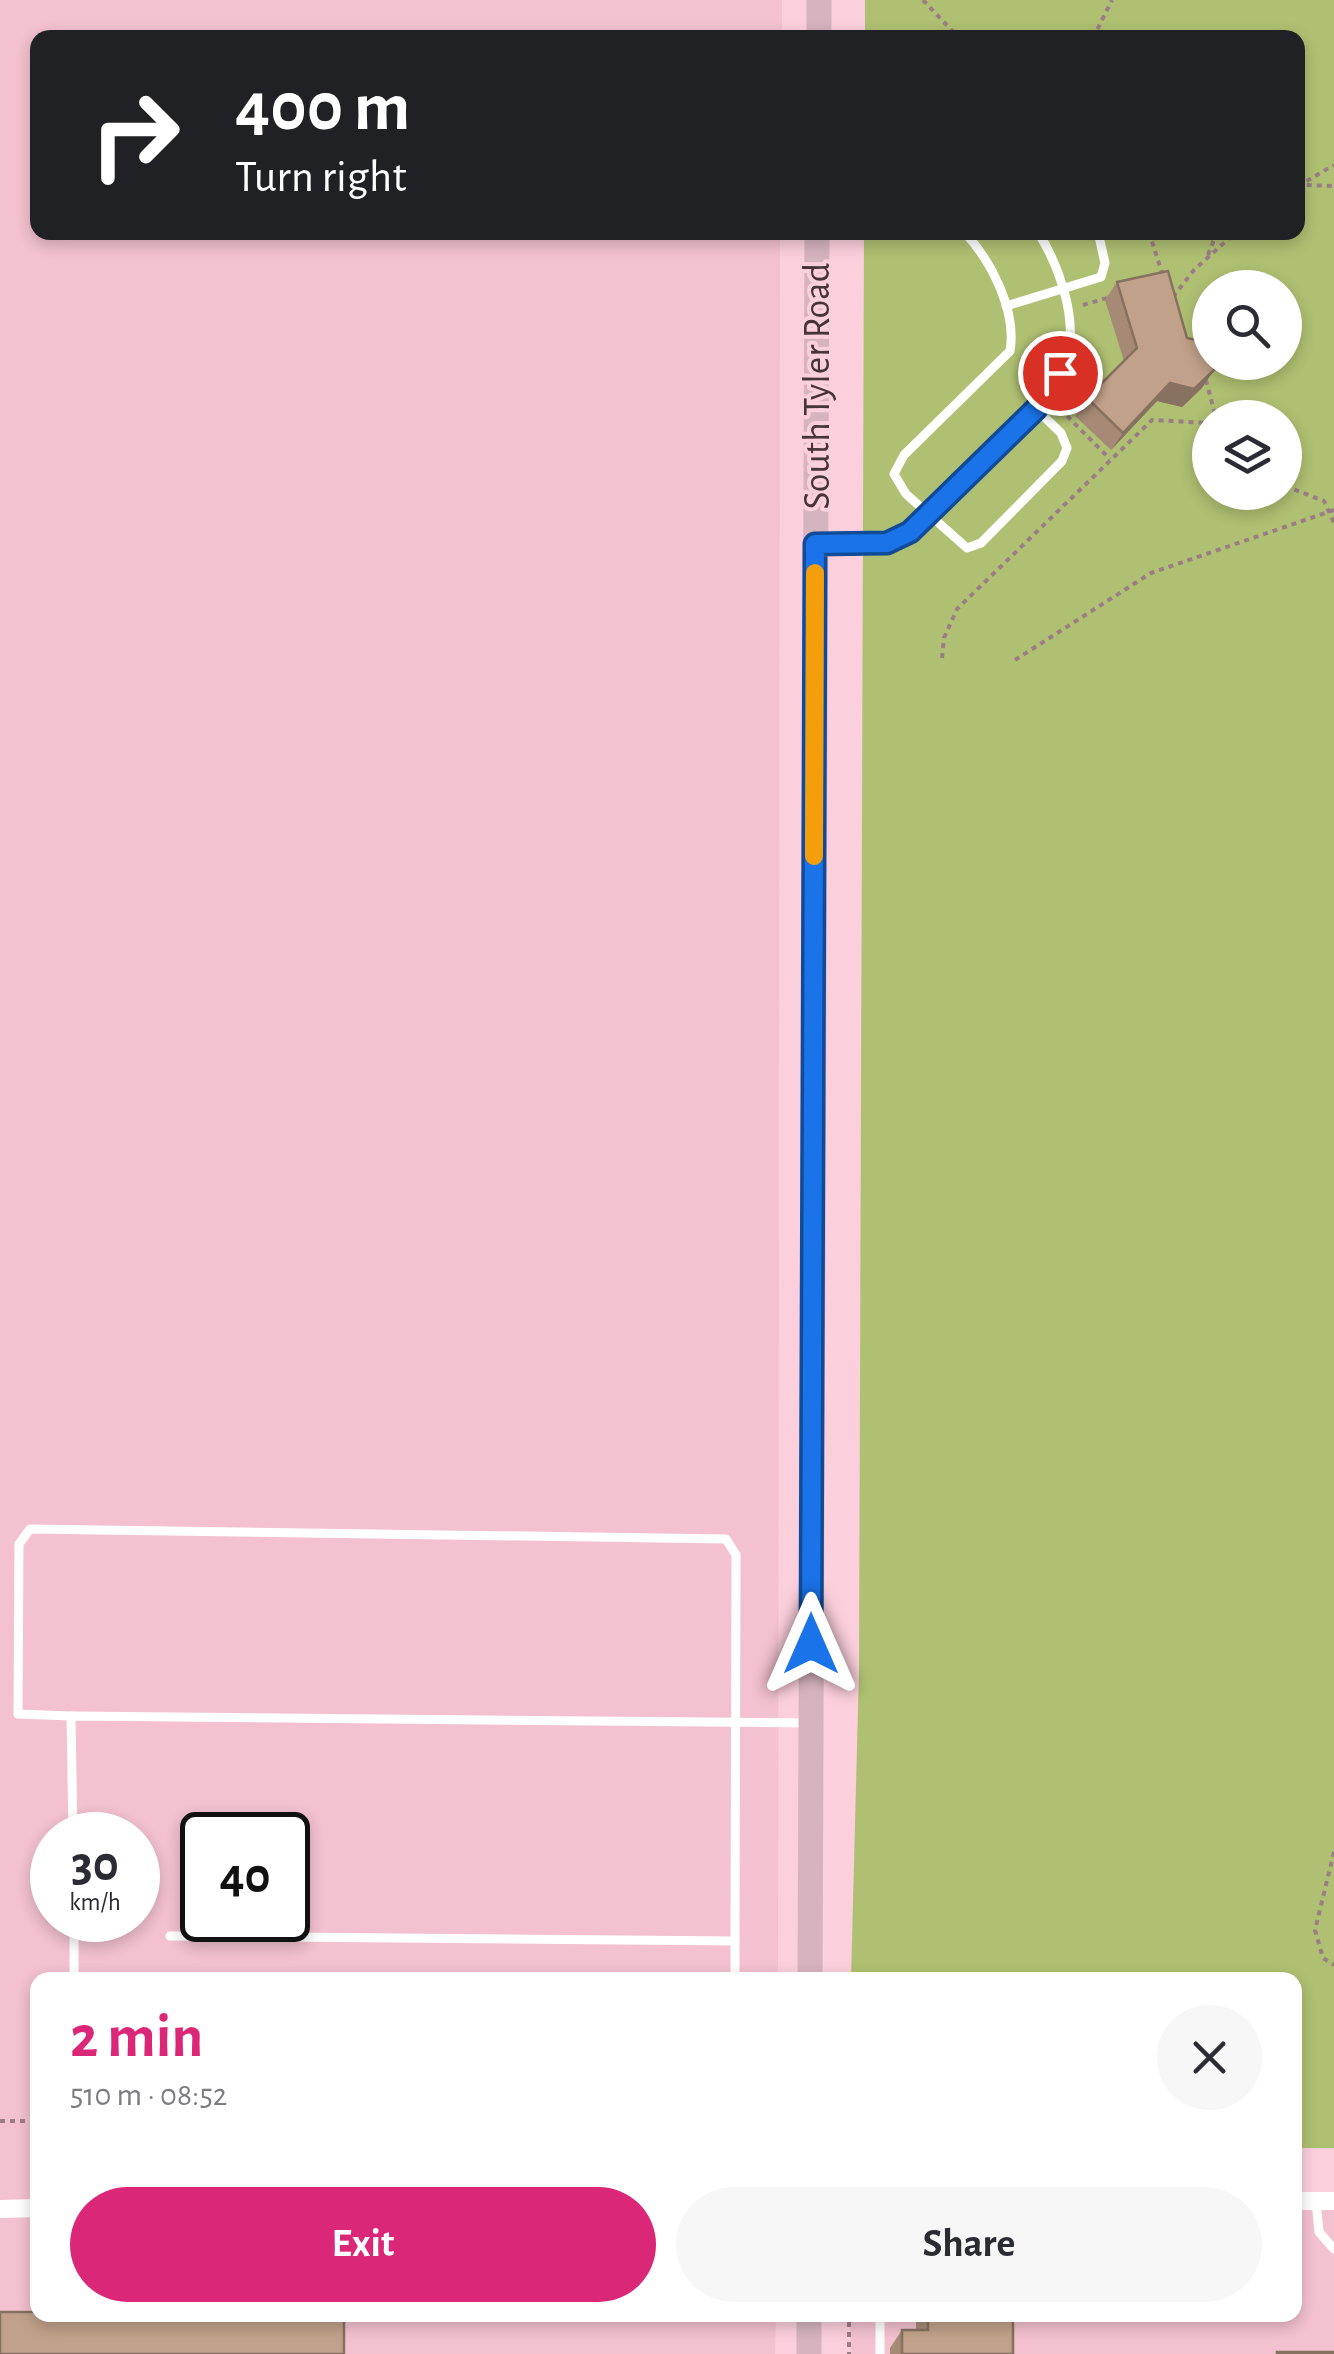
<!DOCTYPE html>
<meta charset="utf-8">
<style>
:root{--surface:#fff;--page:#f7f7f7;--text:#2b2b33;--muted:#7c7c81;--accent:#db2777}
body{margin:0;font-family:"Alegreya Sans",sans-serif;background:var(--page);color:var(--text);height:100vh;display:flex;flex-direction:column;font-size:38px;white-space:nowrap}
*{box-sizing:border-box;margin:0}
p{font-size:32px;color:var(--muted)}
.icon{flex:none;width:55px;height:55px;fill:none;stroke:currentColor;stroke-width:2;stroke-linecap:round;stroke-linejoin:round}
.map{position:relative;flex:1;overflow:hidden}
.details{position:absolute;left:30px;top:1972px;width:1272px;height:350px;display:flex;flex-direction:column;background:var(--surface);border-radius:20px;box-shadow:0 5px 15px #0003}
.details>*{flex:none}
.top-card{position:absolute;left:30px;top:30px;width:1275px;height:210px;border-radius:20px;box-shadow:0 5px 15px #0003;background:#202124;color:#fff;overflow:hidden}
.controls{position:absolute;left:1192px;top:270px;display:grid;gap:20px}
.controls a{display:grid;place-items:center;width:110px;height:110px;border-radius:50%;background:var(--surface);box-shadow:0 5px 15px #0003;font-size:50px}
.speed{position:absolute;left:30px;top:1812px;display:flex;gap:20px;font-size:50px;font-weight:700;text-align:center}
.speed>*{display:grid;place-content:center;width:130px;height:130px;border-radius:50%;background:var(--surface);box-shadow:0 5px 15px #0003;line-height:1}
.speed small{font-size:25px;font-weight:400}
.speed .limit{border:5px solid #111;border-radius:15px;background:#fff;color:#111}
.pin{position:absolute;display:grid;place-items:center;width:85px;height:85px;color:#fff;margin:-42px;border:5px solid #fff;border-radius:50%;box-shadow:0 2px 10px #0007}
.me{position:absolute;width:110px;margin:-55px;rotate:0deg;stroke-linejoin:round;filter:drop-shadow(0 0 8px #0008)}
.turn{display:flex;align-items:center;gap:35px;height:210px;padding:0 40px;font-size:45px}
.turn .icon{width:130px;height:130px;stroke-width:2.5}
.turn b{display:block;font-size:70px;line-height:85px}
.round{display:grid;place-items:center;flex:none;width:105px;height:105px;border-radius:52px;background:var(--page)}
.summary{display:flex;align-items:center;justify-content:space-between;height:170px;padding:0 40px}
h1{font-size:60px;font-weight:700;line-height:75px;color:var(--accent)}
.cta{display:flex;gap:20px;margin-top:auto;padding:20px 40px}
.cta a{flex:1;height:115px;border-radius:60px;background:var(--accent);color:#fff;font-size:40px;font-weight:700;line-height:115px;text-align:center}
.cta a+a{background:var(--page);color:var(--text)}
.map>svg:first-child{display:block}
</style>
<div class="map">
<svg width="1334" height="2354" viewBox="0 0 1334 2354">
<rect width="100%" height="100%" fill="#fbcfdc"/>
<!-- built -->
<g fill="#f3c1d0" fill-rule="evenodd">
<path d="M0 0H782V37L38 38V232L780 233 778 1980H38V2315H776L775 2354H0ZM52 1835H138V1920H52ZM202 1835H288V1920H202Z"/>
<path d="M1334 2203V2354H851L850 2315H1295V2204Z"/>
</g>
<!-- green -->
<path fill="#afc072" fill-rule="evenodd" d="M865 0H1334V2148H1295V1980H851L859 1671 864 233 1298 232V38L865 37ZM1210 288H1285V362H1210ZM1210 418H1285V492H1210Z"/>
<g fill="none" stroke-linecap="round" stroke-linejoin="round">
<!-- path -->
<g stroke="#9b7d86" stroke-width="4" stroke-dasharray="5 5" stroke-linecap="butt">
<path d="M923 0 959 38"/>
<path d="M1093 38 1112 0"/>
<path d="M1298 186 1334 165"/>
<path d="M1298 189 1304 185 1334 186"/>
<path d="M1149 232 1163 276"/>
<path d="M1208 255 1217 232"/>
<path d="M1173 297 1194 270 1236 232"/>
<path d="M1083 305 1107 298"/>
<path d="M1206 380 1216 418"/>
<path d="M1053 402 1110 459"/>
<path d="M1285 486 1324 501 1334 523"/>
<path d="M942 658 944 638 957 609 1152 420 1210 423"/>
<path d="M1015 660 1151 573 1334 510"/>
<path d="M1334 1852 1315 1930 1323 1958 1334 1965"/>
<path d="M0 2121H38"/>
<path d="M849 2322V2354"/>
</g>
<!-- lane -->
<g stroke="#fff" stroke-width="9">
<path d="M964 232C991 260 1017 311 1010 351L904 455 894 474 906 494 967 548 981 543 1062 461 1067 448 1061 433 1036 409C1047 392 1064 373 1068 354 1077 315 1058 264 1038 232"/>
<path d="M1006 306 1101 277 1105 263 1098 232"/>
<path d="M818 545 887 543 910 532 1036 409"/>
<path d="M71 1716 18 1714 19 1544 30 1529 726 1539 736 1555 735 1941"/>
<path d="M73 1835 71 1716 810 1723"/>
<path d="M74 1920V1980"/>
<path d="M170 1936 735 1941V1980"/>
<path d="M1316 2201 1319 2232 1334 2249"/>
<path d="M880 2315V2354"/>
</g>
<!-- street -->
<g stroke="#fff" stroke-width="18">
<path d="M1295 2201H1334"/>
<path d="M0 2209 38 2208"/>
</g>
<!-- secondary -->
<g stroke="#d5b3bf" stroke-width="25">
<path d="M819 38V0"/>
<path d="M810 1980 817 232"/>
<path d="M809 2315V2354"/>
</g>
</g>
<!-- wall -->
<g fill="#a68a76">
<path d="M1117 282 1202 388 1182 407 1157 401 1111 450 1075 416 1087 398 1124 361 1105 300Z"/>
<path d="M916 2315H1013V2354H890V2348L902 2330H916Z"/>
</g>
<!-- shaded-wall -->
<path fill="#877160" d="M1214 370 1202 388 1182 407 1157 401 1111 450 1123 433 1170 383Z"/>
<!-- building -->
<g fill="#c1a189" stroke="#877160" stroke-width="2.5">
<path d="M1168 271 1187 338 1205 342 1210 356V362H1212L1214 370 1194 389 1170 383 1123 433 1087 398 1137 348 1117 282Z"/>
<path d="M0 2312H38V2315H344V2354H0Z"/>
<path d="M928 2315H1013V2354H902V2330H928Z"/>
<rect x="1277" y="2352" width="57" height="2"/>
</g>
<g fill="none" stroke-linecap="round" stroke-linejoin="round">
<!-- route casing -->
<g stroke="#114b97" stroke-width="25">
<path id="route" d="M811 1644 815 544 887 543 910 532 1036 409 1060 373"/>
</g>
<!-- route -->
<use href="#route" stroke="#1a73e8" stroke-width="18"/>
<!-- slow -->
<path stroke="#f59e0b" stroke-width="18" d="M814 856 815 573"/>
</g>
<g text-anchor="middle" stroke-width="8" stroke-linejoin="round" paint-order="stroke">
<!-- street labels -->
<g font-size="38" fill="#453439" stroke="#fbcfdc">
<text transform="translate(816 386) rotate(-90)" y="13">South Tyler Road</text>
</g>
</g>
</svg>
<div class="controls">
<a><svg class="icon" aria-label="search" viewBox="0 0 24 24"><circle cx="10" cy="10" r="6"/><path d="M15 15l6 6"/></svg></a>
<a><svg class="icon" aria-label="layers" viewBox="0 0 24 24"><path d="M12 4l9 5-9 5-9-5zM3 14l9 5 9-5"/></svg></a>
</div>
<div class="speed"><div>30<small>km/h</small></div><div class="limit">40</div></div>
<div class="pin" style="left:1060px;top:373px;background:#d93025"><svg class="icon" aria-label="arrive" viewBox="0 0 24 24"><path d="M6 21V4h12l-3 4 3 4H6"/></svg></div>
<svg class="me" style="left:811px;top:1644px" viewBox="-20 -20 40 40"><path d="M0-17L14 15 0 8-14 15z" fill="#1a73e8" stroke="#fff" stroke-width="4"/></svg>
<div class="top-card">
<div class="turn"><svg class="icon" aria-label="right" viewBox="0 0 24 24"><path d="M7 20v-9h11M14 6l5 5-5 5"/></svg><div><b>400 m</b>Turn right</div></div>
</div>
<section class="details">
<div class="summary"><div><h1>2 min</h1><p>510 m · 08:52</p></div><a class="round"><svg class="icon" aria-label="close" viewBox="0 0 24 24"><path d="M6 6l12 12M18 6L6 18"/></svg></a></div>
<div class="cta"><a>Exit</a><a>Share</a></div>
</section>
</div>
